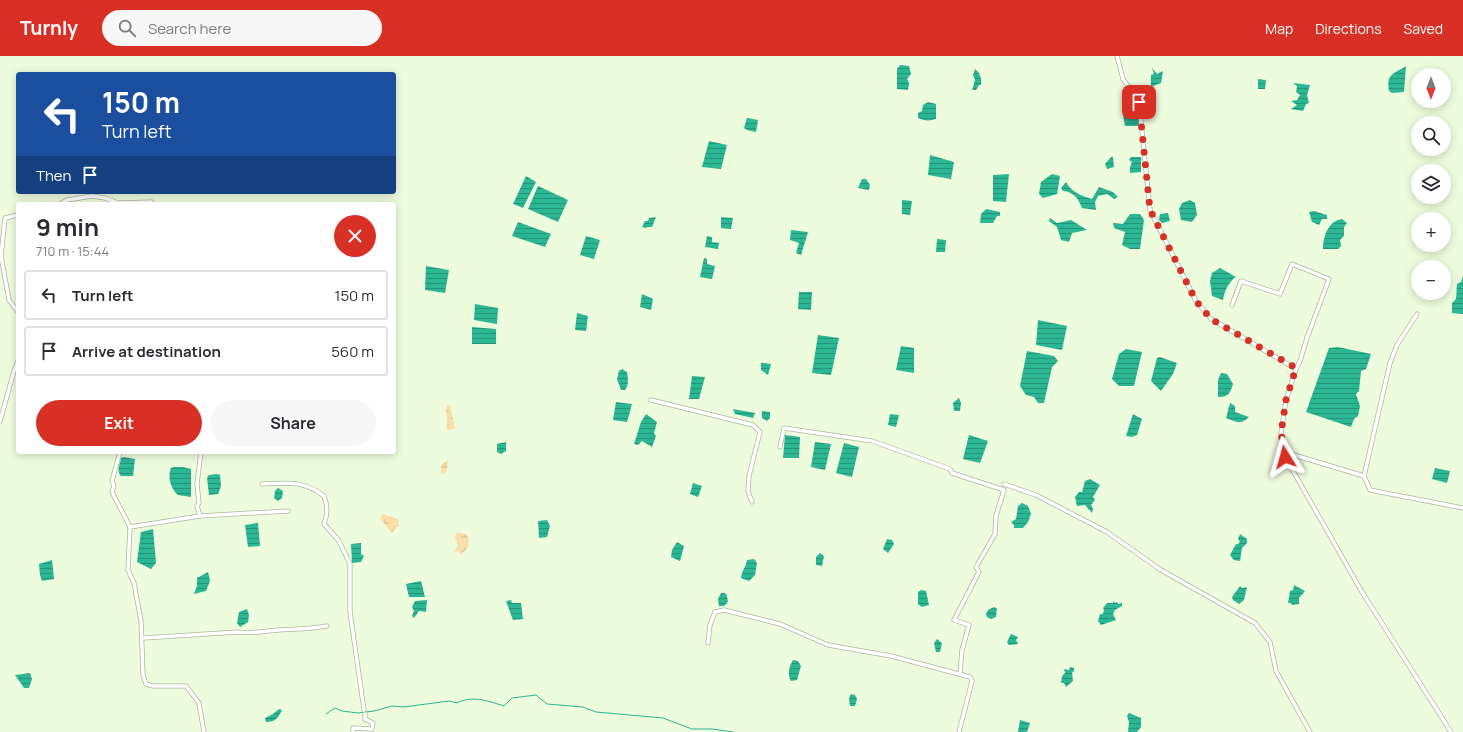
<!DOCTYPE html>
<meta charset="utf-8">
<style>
:root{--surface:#fff;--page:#f7f7f7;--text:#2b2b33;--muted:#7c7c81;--line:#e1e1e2;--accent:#d93025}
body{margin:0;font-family:Manrope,sans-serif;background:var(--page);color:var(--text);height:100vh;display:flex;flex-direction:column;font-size:15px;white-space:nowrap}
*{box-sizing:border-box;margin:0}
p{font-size:13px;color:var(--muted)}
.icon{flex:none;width:22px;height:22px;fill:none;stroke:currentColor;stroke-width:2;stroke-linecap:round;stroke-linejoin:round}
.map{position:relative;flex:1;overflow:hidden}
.panel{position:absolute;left:16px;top:146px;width:380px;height:252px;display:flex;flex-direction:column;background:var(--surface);border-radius:4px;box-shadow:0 2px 10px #0003}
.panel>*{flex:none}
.banner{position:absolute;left:16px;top:16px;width:380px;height:122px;border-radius:4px;box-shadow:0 2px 10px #0003;background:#1a4fa0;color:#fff;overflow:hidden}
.needle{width:26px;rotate:180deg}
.buttons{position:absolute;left:1411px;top:12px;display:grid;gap:8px}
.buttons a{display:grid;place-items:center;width:40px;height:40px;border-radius:50%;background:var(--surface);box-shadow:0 2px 10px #0003;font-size:20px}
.pin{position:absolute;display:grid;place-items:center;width:34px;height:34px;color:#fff;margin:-17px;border-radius:8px;box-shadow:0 2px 6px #0006}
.me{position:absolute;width:44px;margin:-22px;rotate:352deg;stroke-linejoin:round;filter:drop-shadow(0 0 3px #0008)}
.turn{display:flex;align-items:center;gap:14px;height:84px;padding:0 20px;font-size:18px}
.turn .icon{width:52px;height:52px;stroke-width:2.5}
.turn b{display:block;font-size:28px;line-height:34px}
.then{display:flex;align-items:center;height:38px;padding:0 20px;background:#0003;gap:8px;font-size:15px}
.round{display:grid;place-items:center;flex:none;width:42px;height:42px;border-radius:21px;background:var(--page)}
.overview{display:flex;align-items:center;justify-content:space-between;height:68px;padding:0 20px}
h1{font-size:24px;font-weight:700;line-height:30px}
.primary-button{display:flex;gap:8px;margin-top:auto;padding:8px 20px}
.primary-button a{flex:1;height:46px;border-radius:24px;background:var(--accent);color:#fff;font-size:16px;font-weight:700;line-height:46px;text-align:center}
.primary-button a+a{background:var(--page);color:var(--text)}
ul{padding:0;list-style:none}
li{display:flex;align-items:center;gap:12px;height:50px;margin:0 8px 6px;padding:0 12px;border:2px solid var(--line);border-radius:4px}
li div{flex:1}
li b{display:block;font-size:15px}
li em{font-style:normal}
header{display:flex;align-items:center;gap:24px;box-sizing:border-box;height:56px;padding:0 20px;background:var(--accent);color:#fff}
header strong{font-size:19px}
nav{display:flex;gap:22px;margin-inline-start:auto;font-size:14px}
.search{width:280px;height:36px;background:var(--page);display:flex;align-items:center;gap:10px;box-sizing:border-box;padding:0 14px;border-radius:22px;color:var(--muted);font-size:15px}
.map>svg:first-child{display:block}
</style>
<header>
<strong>Turnly</strong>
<div class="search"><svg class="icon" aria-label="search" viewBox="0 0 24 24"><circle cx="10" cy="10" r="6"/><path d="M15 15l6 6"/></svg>Search here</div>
<nav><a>Map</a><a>Directions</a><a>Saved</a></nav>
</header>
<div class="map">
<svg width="1463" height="676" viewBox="0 0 1463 676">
<defs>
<pattern id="wetland-marsh" width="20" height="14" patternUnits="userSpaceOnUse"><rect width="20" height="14" fill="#fadfa9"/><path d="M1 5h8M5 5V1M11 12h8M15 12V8" fill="none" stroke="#d6c091"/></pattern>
<pattern id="water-rules" width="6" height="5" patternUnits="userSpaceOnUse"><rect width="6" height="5" fill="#2bb794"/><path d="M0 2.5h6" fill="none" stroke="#259578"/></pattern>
</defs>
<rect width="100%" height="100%" fill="#eefcde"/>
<!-- wetland -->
<g fill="url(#wetland-marsh)">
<path d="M447 349H450L455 372 448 374 446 373C449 364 444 357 447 349Z"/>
<path d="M448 404 447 416 441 418V409Z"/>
<path d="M383 458 398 463 399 471H396L392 478 380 462Z"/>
<path d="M458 476 467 479C471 487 468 494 461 498L458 495 454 496 458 489 455 483 456 478Z"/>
</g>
<!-- water -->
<g fill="url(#water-rules)">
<path d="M900 9 909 10 911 18 907 23 909 27 908 34 897 33V13Z"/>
<path d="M1406 10 1404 36 1392 37 1389 35C1386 17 1394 18 1406 10Z"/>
<path d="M1152 12 1157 18 1163 15 1161 27 1151 31V19L1154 18Z"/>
<path d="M975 13C980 17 982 22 981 29H979L976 34H972L975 24 973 19Z"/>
<path d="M1258 23 1266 24 1265 33H1258Z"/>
<path d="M1293 27 1310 29 1307 39 1309 47 1306 48 1303 55 1291 53 1297 49 1291 45 1297 44 1300 39 1296 36 1297 30Z"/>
<path d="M1132 45 1136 51H1139L1141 70H1125L1123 59 1128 50 1127 46Z"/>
<path d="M928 46 936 48V63C930 65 924 65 918 62V57L922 55 923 49Z"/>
<path d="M747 62 758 64 756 76 747 74 744 72Z"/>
<path d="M709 85 727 89 721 113 702 111Z"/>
<path d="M930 99 954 106 951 123 928 119Z"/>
<path d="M1111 101H1113L1114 111 1107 113 1105 108Z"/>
<path d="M1131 101H1141V116L1130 117V111L1132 106 1129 104Z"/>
<path d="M1009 118 1006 146 993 145V119Z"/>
<path d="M1052 118 1060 120 1057 138 1043 142 1039 138 1041 126Z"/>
<path d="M526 120 536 126 523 152 513 148Z"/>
<path d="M862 123H866L870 129 869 134 858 132Z"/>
<path d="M1066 126C1071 136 1082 140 1092 143L1099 131 1113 136 1118 141 1114 143 1107 138 1098 140 1095 146 1096 154 1082 152C1078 142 1074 136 1063 135L1061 132Z"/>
<path d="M538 130 568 144 558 166 528 153Z"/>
<path d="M902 144 912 145 910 159 902 158Z"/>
<path d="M1190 144 1195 147 1197 159 1192 166 1181 164 1179 153 1182 147Z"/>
<path d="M986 153 1000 156V160H997L993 167H980L981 158Z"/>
<path d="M1314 155 1327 159V163H1322L1319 169 1312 166 1309 156Z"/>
<path d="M1168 157 1170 165 1162 167 1159 164 1160 158Z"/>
<path d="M1130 158H1140L1144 164 1140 193H1130L1122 189 1125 176 1114 172 1113 167 1123 168Z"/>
<path d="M656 161 652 171H648L645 172 642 171 645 165H648L649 162Z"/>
<path d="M721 161 733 162 731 173 721 172Z"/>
<path d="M1050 162 1057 167 1071 164 1087 174 1072 177 1069 186 1061 184 1057 171 1049 165Z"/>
<path d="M1342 163 1347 167 1344 171V180L1340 184 1341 190 1338 193H1323C1323 181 1328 165 1342 163Z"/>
<path d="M518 166 551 178 545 191 512 180Z"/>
<path d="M791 174 808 176 801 199 796 197 799 187 790 184Z"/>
<path d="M586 180 600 184 594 203 580 199Z"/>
<path d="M707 180 712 181V186L719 187 718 193 705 191Z"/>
<path d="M937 183 946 184 945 196H936Z"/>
<path d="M704 202 707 203V208L715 210 712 223 700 221Z"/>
<path d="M426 210 449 214 445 237 425 234Z"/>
<path d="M1220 212 1236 221C1229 225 1224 236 1223 244L1212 240 1210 225 1212 217Z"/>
<path d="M1463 220V258L1452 257V247L1456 243 1457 228 1461 226Z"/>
<path d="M799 236H812L811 254 798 253Z"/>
<path d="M642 238 653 243 651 254 640 251Z"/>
<path d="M475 248 498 252 497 268 474 264Z"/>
<path d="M577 257 588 260 586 275 575 274Z"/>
<path d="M1038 264 1067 270 1062 294 1036 289Z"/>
<path d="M472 271 496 273V288H472Z"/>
<path d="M818 279 839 282 831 319 812 317Z"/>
<path d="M901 290 914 292V317L896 314Z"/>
<path d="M1338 291 1371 298 1366 313 1361 315 1359 335 1356 338 1360 350 1358 360 1354 363 1351 371 1306 356 1329 292Z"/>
<path d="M1126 293 1142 296 1134 330H1119L1112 323 1119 298Z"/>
<path d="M1027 295 1054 300 1058 305 1052 311 1044 347H1038L1034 341 1026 339 1020 330Z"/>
<path d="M1160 301 1177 307 1173 318 1161 335 1151 325 1157 302Z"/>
<path d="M761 307 771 308 768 319 761 314Z"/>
<path d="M622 313 627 316C628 322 629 329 625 334H621L617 323 619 315Z"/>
<path d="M1221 317 1227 318 1233 328C1230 338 1228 341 1218 341V324Z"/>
<path d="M692 320 705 321 699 343H689Z"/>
<path d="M959 342 961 347 960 355H954L953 347Z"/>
<path d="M616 346 632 348 627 366 613 364Z"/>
<path d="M1230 347 1235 350V356L1249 361C1241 369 1236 366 1226 362Z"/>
<path d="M733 353 755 357 753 362 735 358Z"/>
<path d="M762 355 770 356V362L767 365 762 362Z"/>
<path d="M646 358 657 366 654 377 656 380 652 391 642 385 638 389 634 388 641 366Z"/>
<path d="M890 358 899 359 896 371 888 369Z"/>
<path d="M1133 358 1142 363 1137 379 1132 381 1126 380Z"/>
<path d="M785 379 800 381 799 402H783Z"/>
<path d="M969 379 988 385 980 407 963 403Z"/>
<path d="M506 386V395L501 398 497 396V388Z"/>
<path d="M815 386 831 388 825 414 811 411Z"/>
<path d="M844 387 859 391 852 421 836 417Z"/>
<path d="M124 401 135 403 133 420H121C116 415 120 409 121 402Z"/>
<path d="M174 411H183L191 413V441L178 439C171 433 167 421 171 412Z"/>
<path d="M1435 412 1450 415 1447 427 1432 423Z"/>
<path d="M217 418 220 419 221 430 218 438 209 439 207 422 209 419Z"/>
<path d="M1090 423 1100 429 1093 441 1095 444 1091 449 1093 453 1092 457 1085 449 1077 450 1075 441 1079 436H1082L1085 425Z"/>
<path d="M693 427 702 430 698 441 690 438Z"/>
<path d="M278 432 283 435 282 442 278 445 274 442 275 435Z"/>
<path d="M1022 447 1028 450 1031 458 1028 466 1023 472H1014V469L1011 466 1016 463 1018 450Z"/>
<path d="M547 464 550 470 547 481 539 482 538 465Z"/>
<path d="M258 467 260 490 248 491 245 469Z"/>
<path d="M153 473 156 507 151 513 137 506 141 476Z"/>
<path d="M1240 478 1247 483V487L1242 492 1240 505 1234 504 1230 499 1236 488H1238L1240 486 1238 483Z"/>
<path d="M887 483 892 484 894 488 888 497 883 493Z"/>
<path d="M677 486 684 490 680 505 671 501 672 494Z"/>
<path d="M361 487V498L364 500 361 506 352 507 351 488Z"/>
<path d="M820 497 824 500 822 510 816 509V501Z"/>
<path d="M754 503 757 507 755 519 749 525 741 522C742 514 746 511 747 504Z"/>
<path d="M52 504 54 523 42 525 40 519 39 508Z"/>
<path d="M208 516 210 525 206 535 194 538 197 530V522Z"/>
<path d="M421 525 425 541H409L406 528Z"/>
<path d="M1294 529 1305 535 1299 542V548L1292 549 1291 547H1288L1290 535 1293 534Z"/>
<path d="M1240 530 1242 532 1247 531 1244 544 1239 548 1233 544 1232 541Z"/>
<path d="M921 534 926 535 929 549 922 551 918 548V536Z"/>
<path d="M721 537H725L727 540 728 546 724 550H719L718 543Z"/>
<path d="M427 544 426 556 419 555 414 562 412 560 414 555 412 551 415 545Z"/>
<path d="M511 544 512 547H521L523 563 513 564 506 545Z"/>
<path d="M1113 545 1115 547 1117 546 1118 548 1122 547V550L1115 554 1113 558 1116 564 1101 569 1098 565 1100 558H1103L1104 554 1103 552 1107 547H1113Z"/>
<path d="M994 551 997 553 996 561 991 563 987 561 986 558 988 554Z"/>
<path d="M247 553 249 559 248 566 240 571 237 567 239 556Z"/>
<path d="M1011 578 1018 581 1016 584 1018 588 1009 589 1007 586Z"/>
<path d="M937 583 942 587 940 596H936L934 587Z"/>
<path d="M793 604 798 605 801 610 797 624 791 625C787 618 789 611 793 604Z"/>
<path d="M1070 611 1074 612V615L1072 617 1073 625 1066 631 1064 627H1061L1062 620 1065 617 1064 613 1069 614Z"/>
<path d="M30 617 32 623 29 632H24L15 619Z"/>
<path d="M851 638 855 639 857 643 855 650H850L849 642Z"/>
<path d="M279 653 282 654C278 662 276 666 266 666L265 662 273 658Z"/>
<path d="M1129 657 1141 662V671L1137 676H1128L1129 666 1127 660Z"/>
<path d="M1020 664 1030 667 1027 676H1018Z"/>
</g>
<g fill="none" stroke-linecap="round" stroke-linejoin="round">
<!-- stream -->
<path stroke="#2bb794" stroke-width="1" d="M326 658 335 652 342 655 358 657 374 655 392 650 404 651 449 645 457 647C472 639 488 645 504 650L512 642 536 639 547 648 583 651 596 656 663 662 692 673H712L733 676"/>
<!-- minor casing -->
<g stroke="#abb89c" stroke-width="5">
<g id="minor">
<path d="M1117 0 1123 23 1139 46 1150 154 1196 245 1211 263 1296 313 1286 344 1281 377 1285 401 1362 536 1451 676"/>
<path d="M60 148 67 144 92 140 105 142 118 147 152 146"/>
<path d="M18 159 5 162 1 200 9 244 18 256"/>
<path d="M1232 249 1241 225 1280 238 1292 208 1329 223 1307 282 1300 305 1296 313"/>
<path d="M651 344 753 369 760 376 749 420 748 435 752 446"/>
<path d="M0 365 14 315 18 305"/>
<path d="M780 391 784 372 872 385 950 413 952 417 1004 434 996 460 995 478 976 511 979 516 954 564 969 569 962 594 960 618"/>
<path d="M120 396 112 425 114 430 112 436 130 471 128 514 134 527 141 565 143 619 146 628 153 630H186L199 647 204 676"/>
<path d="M1284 396 1364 420 1370 434 1463 452"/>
<path d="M1364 420 1390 307 1397 289 1417 258"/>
<path d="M262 428C287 427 303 424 324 440 328 450 328 458 324 468L339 485 350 508V556L364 654"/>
<path d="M1004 428 1036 439 1107 476 1161 514 1255 567 1270 586 1276 615 1310 676"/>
<path d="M200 460 197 450 199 447 197 428 201 396"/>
<path d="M130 471 200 460 288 455"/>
<path d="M143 582 238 576C254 578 264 575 279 574 295 573 311 573 327 570"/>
<path d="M708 587 710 569 715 556 724 554 780 568 828 589 891 600 970 621 972 625 959 676"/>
<path d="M353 676V672L372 673 373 667 365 663V658"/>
</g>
</g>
<!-- minor -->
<use href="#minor" stroke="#fff" stroke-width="3.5"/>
</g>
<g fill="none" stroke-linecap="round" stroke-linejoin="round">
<!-- route -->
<path stroke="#d93025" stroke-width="7" stroke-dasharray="0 12.6" d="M1139 46 1150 154 1196 245 1211 263 1296 312 1286 344 1281 377 1285 401"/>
</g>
</svg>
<div class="buttons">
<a><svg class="needle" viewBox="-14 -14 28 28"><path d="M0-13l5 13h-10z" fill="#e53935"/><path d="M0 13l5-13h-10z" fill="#7c7c81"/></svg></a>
<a><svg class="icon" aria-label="search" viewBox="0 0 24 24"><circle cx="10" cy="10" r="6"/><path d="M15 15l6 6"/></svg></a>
<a><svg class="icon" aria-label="layers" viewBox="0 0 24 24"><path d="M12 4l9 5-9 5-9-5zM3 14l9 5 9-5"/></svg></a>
<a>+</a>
<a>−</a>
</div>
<div class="pin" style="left:1139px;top:46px;background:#d93025"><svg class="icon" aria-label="arrive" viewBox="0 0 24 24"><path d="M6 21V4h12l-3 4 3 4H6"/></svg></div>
<svg class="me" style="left:1285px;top:401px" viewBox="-20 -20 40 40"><path d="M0-17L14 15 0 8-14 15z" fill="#d93025" stroke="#fff" stroke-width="4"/></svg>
<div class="banner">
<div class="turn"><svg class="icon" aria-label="left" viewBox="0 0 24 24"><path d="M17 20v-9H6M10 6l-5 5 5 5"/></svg><div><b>150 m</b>Turn left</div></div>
<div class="then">Then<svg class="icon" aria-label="arrive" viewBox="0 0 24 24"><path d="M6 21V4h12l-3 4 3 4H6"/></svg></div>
</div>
<section class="panel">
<div class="overview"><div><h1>9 min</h1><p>710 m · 15:44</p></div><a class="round" style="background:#d93025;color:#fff"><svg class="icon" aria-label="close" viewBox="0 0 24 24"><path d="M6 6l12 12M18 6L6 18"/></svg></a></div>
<ul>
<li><svg class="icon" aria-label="left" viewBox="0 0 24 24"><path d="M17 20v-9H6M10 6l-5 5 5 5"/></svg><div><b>Turn left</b></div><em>150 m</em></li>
<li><svg class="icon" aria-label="arrive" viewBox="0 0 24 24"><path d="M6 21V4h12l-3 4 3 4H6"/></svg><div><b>Arrive at destination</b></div><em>560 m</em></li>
</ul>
<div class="primary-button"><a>Exit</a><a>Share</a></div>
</section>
</div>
